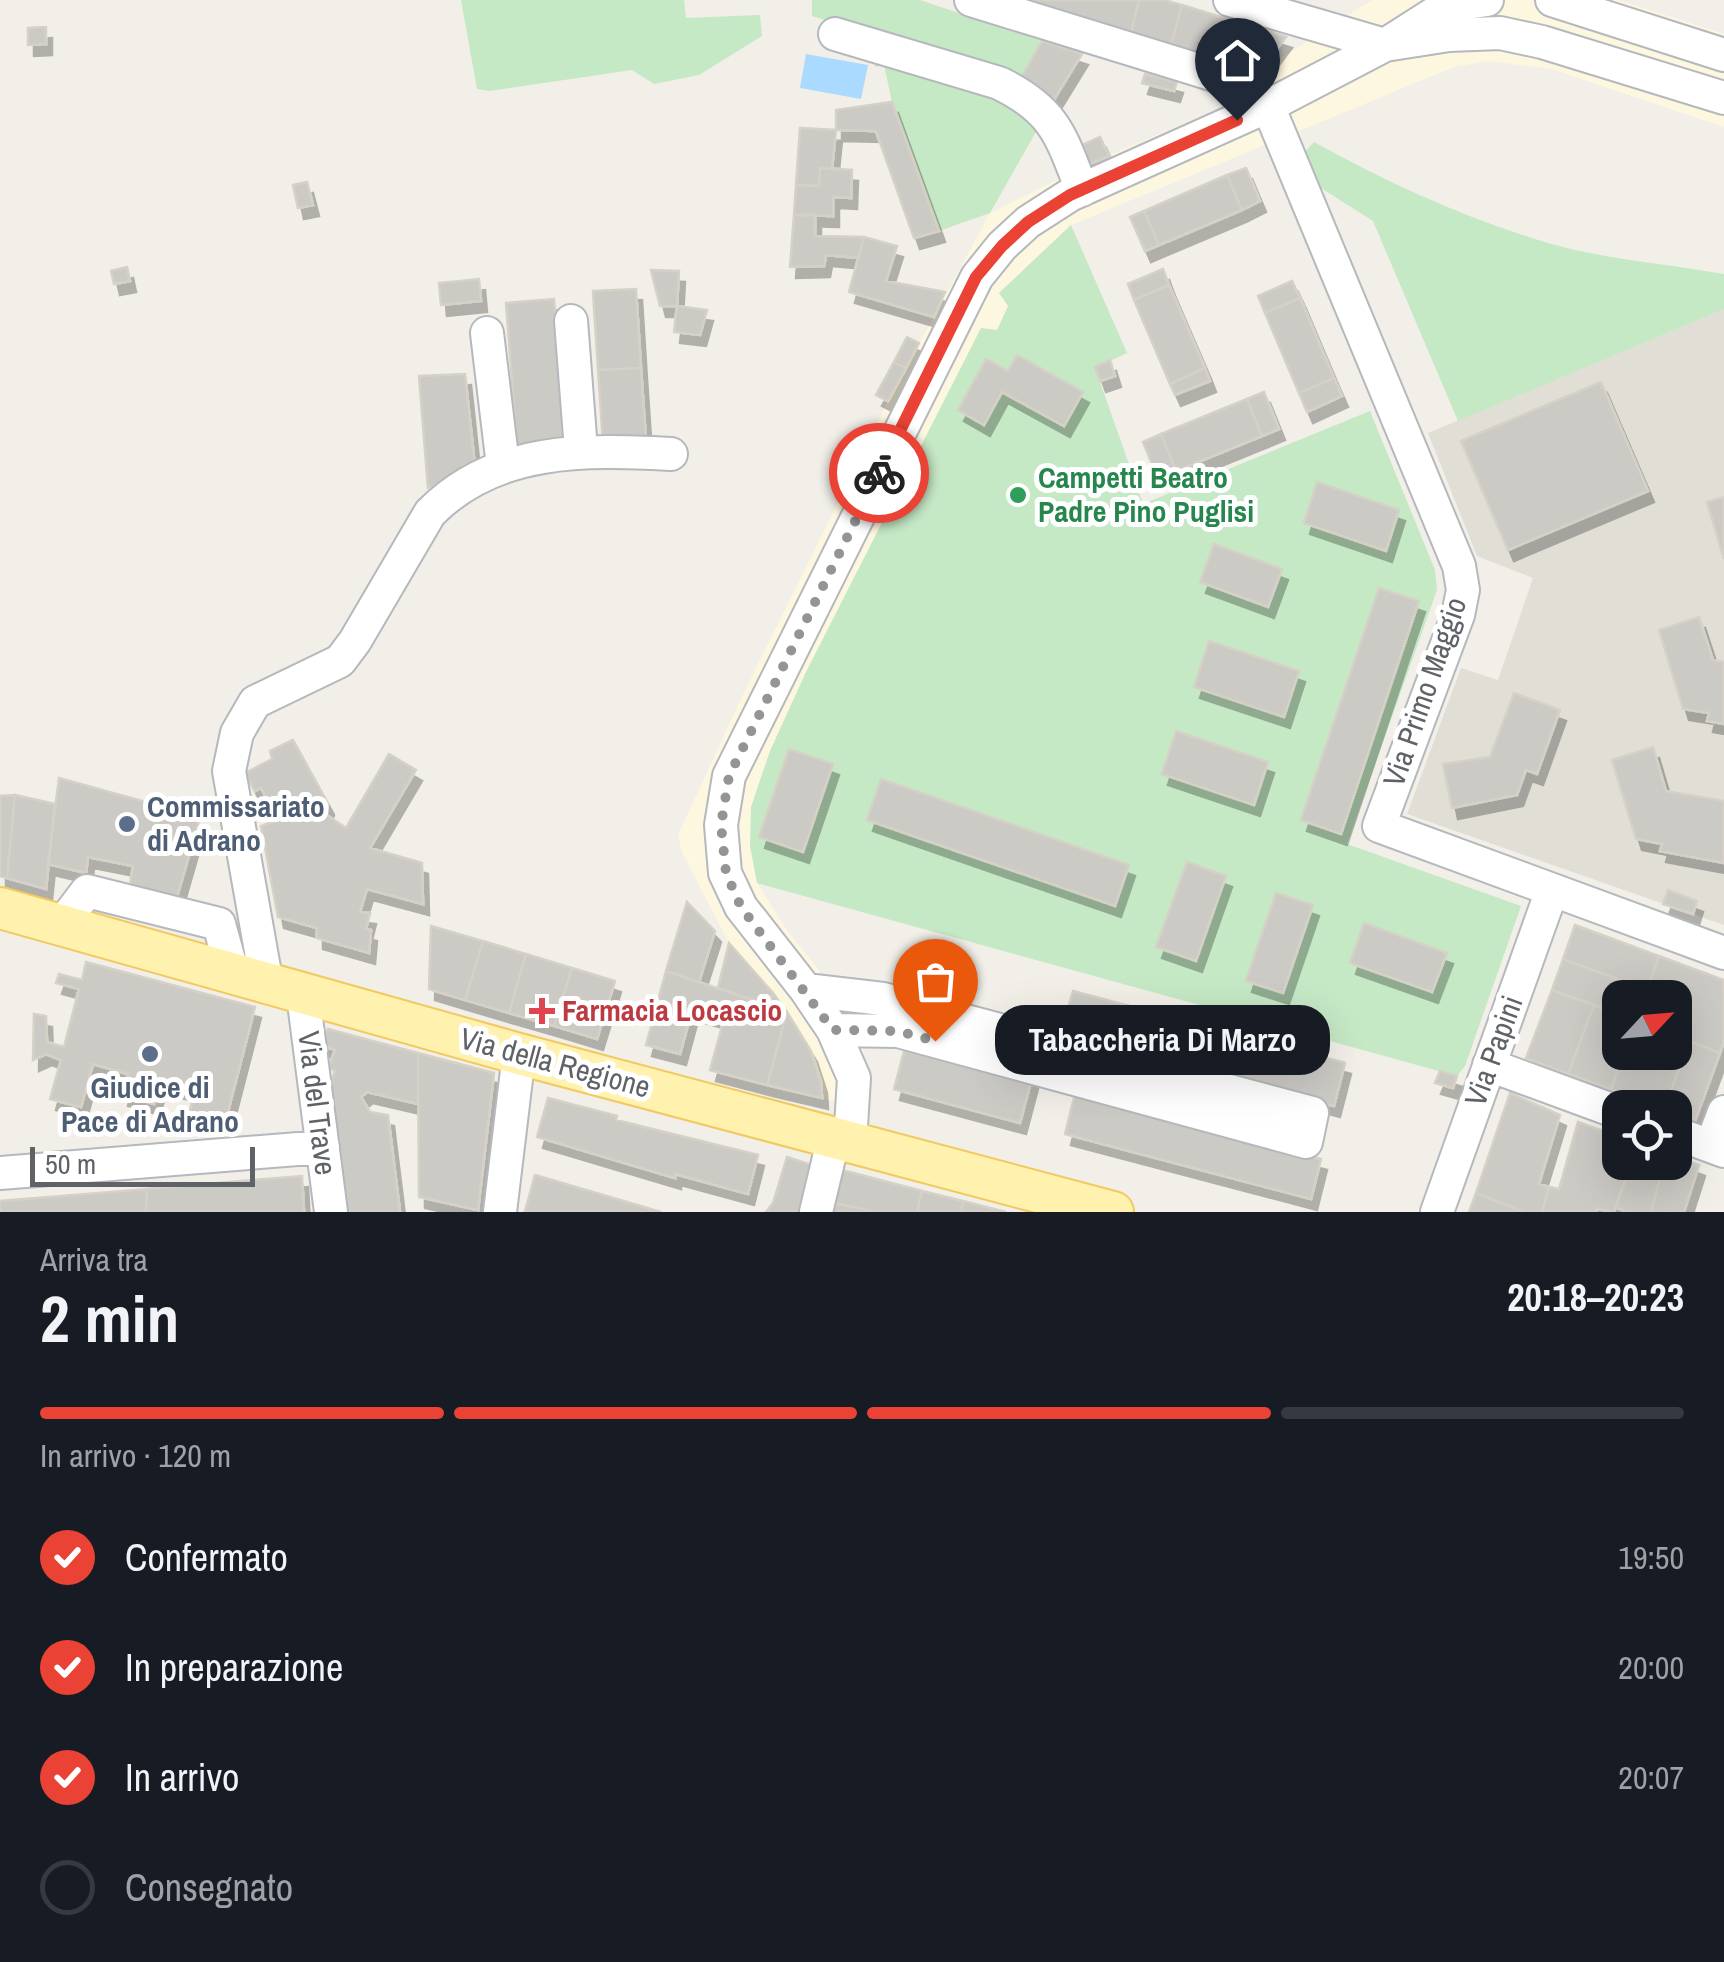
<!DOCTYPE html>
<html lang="it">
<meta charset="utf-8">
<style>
:root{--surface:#171b24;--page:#20242c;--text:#f1f3f6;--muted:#9ea1a6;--line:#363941;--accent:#ea4335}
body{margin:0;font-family:"Archivo Narrow",sans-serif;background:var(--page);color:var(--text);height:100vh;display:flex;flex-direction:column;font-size:38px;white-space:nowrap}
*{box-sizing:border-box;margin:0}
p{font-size:32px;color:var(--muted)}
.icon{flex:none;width:55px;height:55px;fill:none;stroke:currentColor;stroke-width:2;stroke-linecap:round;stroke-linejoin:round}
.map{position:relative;height:1212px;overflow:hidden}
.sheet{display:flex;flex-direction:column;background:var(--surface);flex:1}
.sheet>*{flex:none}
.needle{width:65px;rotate:64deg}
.buttons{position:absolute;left:1602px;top:980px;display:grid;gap:20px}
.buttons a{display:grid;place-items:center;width:90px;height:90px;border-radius:20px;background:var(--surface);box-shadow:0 10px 40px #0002;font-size:50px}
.scale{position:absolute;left:30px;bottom:25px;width:225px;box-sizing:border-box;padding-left:10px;border:5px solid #5f6368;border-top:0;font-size:28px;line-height:35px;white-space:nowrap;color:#5f6368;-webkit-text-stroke:8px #fff;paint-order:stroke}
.pin{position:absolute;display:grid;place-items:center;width:85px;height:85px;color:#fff;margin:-102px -42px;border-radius:50% 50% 50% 0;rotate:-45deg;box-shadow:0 0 10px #0007}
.pin .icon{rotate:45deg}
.courier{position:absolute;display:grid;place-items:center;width:100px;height:100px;margin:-50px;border:8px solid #ea4335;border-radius:50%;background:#fff;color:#222;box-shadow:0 2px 12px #0007}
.bubble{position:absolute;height:70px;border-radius:30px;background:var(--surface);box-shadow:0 10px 40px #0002;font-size:32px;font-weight:700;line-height:70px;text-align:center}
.head em{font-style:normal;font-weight:700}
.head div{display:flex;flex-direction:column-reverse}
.head{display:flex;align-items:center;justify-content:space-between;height:170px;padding:0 40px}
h1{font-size:65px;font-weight:700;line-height:75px}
.bar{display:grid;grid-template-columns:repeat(4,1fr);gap:15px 10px;align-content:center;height:120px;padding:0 40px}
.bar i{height:12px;border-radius:8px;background:var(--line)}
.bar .selected{background:var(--accent)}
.bar p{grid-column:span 4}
ol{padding:0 40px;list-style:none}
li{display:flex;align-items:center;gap:30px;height:110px}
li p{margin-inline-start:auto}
li .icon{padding:10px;border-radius:50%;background:var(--accent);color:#fff;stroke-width:4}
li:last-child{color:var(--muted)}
li i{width:55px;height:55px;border:5px solid var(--line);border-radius:50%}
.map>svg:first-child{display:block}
.commercial{fill:#fef7e0}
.education{fill:#e1ded6}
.green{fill:#c5e8c5}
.water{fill:#aadaff}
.building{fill:#cccac5;stroke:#d6d1c6;stroke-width:2.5;filter:url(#shadow)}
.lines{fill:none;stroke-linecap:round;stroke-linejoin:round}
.minor-casing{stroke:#b5b8bc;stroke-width:36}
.major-casing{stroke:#f2c960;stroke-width:44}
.minor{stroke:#fff;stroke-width:32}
.major{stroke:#fff2af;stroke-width:40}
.done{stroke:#929495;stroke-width:10;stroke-dasharray:0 18}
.route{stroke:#ea4335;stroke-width:12}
.leisure-dot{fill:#2e9e5b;stroke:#fff;stroke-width:4}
.service-dot{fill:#5c6f8a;stroke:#fff;stroke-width:4}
.health-dot{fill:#e0444e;stroke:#fff;stroke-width:4}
.labels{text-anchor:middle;stroke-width:10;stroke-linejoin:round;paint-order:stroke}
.leisure-label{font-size:30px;font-weight:bold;fill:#27864d;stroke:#fff;text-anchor:start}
.street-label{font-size:30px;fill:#5f6368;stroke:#fff}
.service-label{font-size:30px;font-weight:bold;fill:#4e5e75;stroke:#fff;text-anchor:start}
.health-label{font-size:30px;font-weight:bold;fill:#be3a42;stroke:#fff;text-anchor:start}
</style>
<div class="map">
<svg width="1724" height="1212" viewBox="0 0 1724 1212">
<defs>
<filter id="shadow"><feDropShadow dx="6" dy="11" stdDeviation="0" flood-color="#0004"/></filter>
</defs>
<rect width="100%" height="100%" fill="#f1efe8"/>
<!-- commercial -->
<path class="commercial" d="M1372,0H1618L1724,34V127L1552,69L1488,61L1454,67L1071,225L999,293L1009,306L997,330L981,329L806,672L770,751L751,807L757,883L788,932L816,966L863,1049L869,1110L822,1098L821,1082L811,1051L773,993L729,943L682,852L678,835L741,699L888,401L990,213L1089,164L1232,103L1260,71Z"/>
<!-- education -->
<path class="education" d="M1724,309V925L1407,814L1461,668L1498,680L1533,578L1477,556L1428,433Z"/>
<!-- green -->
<path class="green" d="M461,0H684L686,18L760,15L762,36L699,75L654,84L632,70L490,91L477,89Z
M812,0H920L1042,41L1019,82L812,16Z
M877,57L1002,97L1041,123L990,213L939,231L892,102L884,65L875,67Z
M1314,142C1388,183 1467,219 1548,243C1603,259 1667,264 1724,274V309L1458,421L1373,221L1321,188L1303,154Z
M1071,225L1127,353L1095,368L1143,504L1370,411L1435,570L1437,590L1347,844L1521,906L1465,1066L1457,1076L757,883L750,846L751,807L770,751L806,672L981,328L997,330L1008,306L999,293Z"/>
<!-- water -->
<path class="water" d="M806,54L868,65L861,99L800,88Z"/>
<!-- building -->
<path class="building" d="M1035,0H1139L1131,33L1034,5Z
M1139,0H1164L1182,5L1171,45L1131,33Z
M1182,5L1286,37L1260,71L1171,45Z
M46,27V44L28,45V28Z
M1042,41L1082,54L1053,101L1019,82Z
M1145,74L1177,82L1174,91L1142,83Z
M892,102L939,231L914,238L876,131L836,130V110Z
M800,128L836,130L832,169L820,168L819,186L796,185Z
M1100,137L1109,156L1089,164L1080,146Z
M820,168L852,170L851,198L833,197V216L794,215L796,185L819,186Z
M1246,168L1260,201L1242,210L1227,175Z
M1227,175L1242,210L1159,245L1144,211Z
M307,182L313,205L298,208L293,185Z
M1144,211L1159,245L1145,251L1130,217Z
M794,215H815V236L864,237L858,258L826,255L824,266L790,267Z
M864,237L897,246L886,281L945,292L934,317L849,292Z
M127,267L130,281L114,284L111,271Z
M1163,269L1169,285L1134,300L1128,284Z
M651,270L679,271L677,306H660Z
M479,279L481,301L441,305L439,283Z
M1292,281L1300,298L1265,313L1258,296Z
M1169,285L1205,368L1170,384L1134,300Z
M636,289L641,368L598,370L593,291Z
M1300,298L1334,378L1299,393L1265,313Z
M554,299L565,441L517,445L506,303Z
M677,306L707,310L700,335L674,332Z
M907,337L919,343L906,368L894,362Z
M1017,355L1083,392L1064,426L1002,392L984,425L958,410L986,359L1008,371Z
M1110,360L1115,376L1100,381L1095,367Z
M894,362L906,368L888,401L876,395Z
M641,368L646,441L603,444L598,370Z
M1205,368L1210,381L1175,395L1170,384Z
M465,374L475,467L428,488L419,376Z
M1334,378L1342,396L1307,412L1299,393Z
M1601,382L1648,491L1508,550L1461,441Z
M1264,392L1279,429L1262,436L1247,399Z
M1247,399L1262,436L1176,471L1161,434Z
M1161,434L1176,471L1158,479L1143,442Z
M1317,482L1399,510L1386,551L1304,523Z
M1724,497V559L1707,502Z
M1214,544L1282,569L1268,607L1200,582Z
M1379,588L1419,601L1341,834L1301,820Z
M1699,617L1713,660L1724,662V724L1707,721L1709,713L1683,709L1659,630Z
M1209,641L1299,671L1284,717L1194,687Z
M1514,693L1560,710L1537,774L1526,770L1517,795L1452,808L1443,764L1490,757Z
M1176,731L1268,762L1254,805L1162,774Z
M293,740L328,804L325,814L346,828L389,754L416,770L370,848L422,863L423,904L367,889L360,912L370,913L366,929L371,930L369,953L317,938V928L278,917L261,826L278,820L261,788L255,791L245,773L272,759L270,751Z
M1653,747L1666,791L1724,801V863L1660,851L1662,844L1636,839L1612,760Z
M789,749L833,764L803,852L759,837Z
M59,778L200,817L177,897L130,885L133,866L88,857L86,873L48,864Z
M881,779L1129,865L1115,906L867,820Z
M15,795L7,878L0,876V796Z
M15,795L55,804L46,889L7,878Z
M1187,862L1226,876L1196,961L1156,947Z
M1668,890L1697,901L1693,914L1663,904Z
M1276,893L1313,905L1283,993L1246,981Z
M687,902L715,931L699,982L666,971Z
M1364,923L1447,953L1432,992L1350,963Z
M1575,925L1659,956L1647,990L1563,959Z
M431,926L483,941L465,1000L429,989Z
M483,941L526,954L509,1013L465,1000Z
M729,943L773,993L770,1006L718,988Z
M526,954L572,968L554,1026L509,1013Z
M1659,956L1724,980V1041L1720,1053L1675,1036V998H1644Z
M1563,959L1647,990L1644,998H1620V1015L1552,990Z
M86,962L255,1007L225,1123L189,1113L195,1092L160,1083L154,1104L122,1095L128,1074L93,1064L81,1107L50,1099L61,1060L46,1054L33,1060L34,1014L46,1016L47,1042L64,1047L79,989L56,983L59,974L82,980Z
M572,968L615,981L597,1039L554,1026Z
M666,971L770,1006L773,993L787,1012L767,1085L710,1070L724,1019L692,1010L680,1054L646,1045Z
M1552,990L1594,1005L1568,1074L1526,1058Z
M1073,991L1345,1063L1334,1106L1061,1033Z
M1594,1005L1620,1015V1052H1624L1611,1089L1568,1074Z
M787,1012L811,1051L821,1082L822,1098L767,1085Z
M328,1029L418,1053V1104L367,1092L361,1097L370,1112L388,1115L400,1212H344L329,1089L335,1070L328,1069L335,1050L320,1045Z
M1675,1036L1689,1041L1665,1108L1611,1089L1624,1052H1675Z
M1689,1041L1720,1053L1695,1121L1675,1113V1108H1665Z
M906,1044L1032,1078L1020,1123L894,1089Z
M418,1053L494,1073L478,1210L419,1197Z
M1440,1071L1457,1076L1453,1088L1435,1083Z
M1510,1093L1560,1115L1539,1184L1549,1187L1542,1212H1524L1476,1193Z
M1075,1094L1321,1159L1311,1199L1065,1134Z
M548,1098L617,1116L616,1120L758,1155L748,1194L675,1174V1178L537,1137Z
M1578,1122L1620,1137V1162H1632L1614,1212L1597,1209L1596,1212H1542L1549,1187L1559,1189Z
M1675,1156L1699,1165L1684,1212H1651L1664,1162H1675Z
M787,1157L812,1165L800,1212H766L773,1203Z
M1632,1162H1664L1651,1212H1627L1615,1207Z
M842,1170L922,1191L917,1212H877L834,1203Z
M535,1175L661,1212H528L525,1211Z
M302,1176L304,1212H146L147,1189Z
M147,1189L146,1212H0V1201Z
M922,1191L963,1201L961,1212H917Z
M1476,1193L1524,1212H1469Z
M963,1201L1006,1212H961Z
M834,1203L877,1212H832Z"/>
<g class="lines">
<!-- minor casing -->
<g class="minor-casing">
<path id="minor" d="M971,0L1247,85L1268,106L1459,566L1463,590L1458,615L1379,826L1724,953
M1230,0L1385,45L1449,35L1500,33L1542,42L1724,98
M1552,0L1724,55
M835,34L999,83C1055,110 1061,136 1082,190
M571,321L581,450
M487,333L503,466
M62,924L87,891L219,924L233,975
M267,985L229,771L237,733L255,702L340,661L355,641L430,513C496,446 586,450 671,454
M806,990L883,999L1312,1113L1306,1142L898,1031L833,1030
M303,995L331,1212
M1489,1065L1620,1113
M1675,1133L1724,1151
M850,1142L854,1078L833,1030L806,990L741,907L725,873L721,825L729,776L977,277L1002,246L1028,222L1070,195L1268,106L1385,45L1446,6L1487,0
M1711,1146L1724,1112
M0,1173L323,1147
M500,1212L519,1054
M816,1212L834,1137
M1437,1212L1552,890"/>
</g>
<!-- major casing -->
<g class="major-casing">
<path id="major" d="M0,908L519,1054L1113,1212"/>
</g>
<!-- minor -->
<use href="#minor" class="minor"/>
<!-- major -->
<use href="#major" class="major"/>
</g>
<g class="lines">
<!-- done -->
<path class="done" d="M879,473L729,776L721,825L726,873L741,907L833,1030L898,1031L935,1041"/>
<!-- route -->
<path class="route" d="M879,473L976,277L1002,246L1028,222L1070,195L1237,120"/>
</g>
<!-- markers -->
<circle class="leisure-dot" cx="1018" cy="495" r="10"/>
<g class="service-dot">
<circle cx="127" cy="824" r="10"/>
<circle cx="150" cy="1054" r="10"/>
</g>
<path class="health-dot" d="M537 996h10v10h10v10h-10v10h-10v-10h-10v-10h10z"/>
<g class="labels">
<!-- leisure labels -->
<g class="leisure-label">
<text x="1038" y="488">Campetti Beatro<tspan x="1038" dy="34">Padre Pino Puglisi</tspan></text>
</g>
<!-- street labels -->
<g class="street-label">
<text transform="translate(1425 692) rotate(-71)" y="10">Via Primo Maggio</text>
<text transform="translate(1494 1051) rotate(-70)" y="10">Via Papini</text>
<text transform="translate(555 1063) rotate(15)" y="10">Via della Regione</text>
<text transform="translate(317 1103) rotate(83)" y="10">Via del Trave</text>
</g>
<!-- service labels -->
<g class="service-label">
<text x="147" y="817">Commissariato<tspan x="147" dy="34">di Adrano</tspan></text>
<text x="150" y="1098" text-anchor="middle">Giudice di<tspan x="150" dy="34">Pace di Adrano</tspan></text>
</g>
<!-- health labels -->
<g class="health-label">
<text x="562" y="1021">Farmacia Locascio</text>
</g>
</g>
</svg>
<div class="buttons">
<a><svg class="needle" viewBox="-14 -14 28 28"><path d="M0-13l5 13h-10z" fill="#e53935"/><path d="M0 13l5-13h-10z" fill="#9ea1a6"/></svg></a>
<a><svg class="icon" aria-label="locate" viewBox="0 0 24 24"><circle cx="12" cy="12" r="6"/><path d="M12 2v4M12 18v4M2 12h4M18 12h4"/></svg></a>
</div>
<div class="scale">50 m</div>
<div class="pin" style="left:935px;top:1041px;background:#ea580c"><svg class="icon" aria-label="bag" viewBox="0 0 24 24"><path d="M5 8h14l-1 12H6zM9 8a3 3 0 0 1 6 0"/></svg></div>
<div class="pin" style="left:1237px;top:120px;background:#1f2937"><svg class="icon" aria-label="home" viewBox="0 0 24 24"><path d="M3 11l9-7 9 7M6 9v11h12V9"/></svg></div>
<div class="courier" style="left:879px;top:473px"><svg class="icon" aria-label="bike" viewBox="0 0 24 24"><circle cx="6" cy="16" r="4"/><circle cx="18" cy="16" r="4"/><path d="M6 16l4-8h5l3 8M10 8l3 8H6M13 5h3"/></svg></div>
<div class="bubble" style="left:995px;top:1005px;width:335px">Tabaccheria Di Marzo</div>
</div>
<section class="sheet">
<div class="head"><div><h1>2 min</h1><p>Arriva tra</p></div><em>20:18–20:23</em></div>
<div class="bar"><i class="selected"></i><i class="selected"></i><i class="selected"></i><i></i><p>In arrivo · 120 m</p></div>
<ol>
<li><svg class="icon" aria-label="check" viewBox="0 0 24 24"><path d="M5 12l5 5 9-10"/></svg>Confermato<p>19:50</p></li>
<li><svg class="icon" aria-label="check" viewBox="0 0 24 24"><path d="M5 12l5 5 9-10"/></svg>In preparazione<p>20:00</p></li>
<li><svg class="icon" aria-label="check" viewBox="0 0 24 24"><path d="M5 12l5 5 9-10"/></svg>In arrivo<p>20:07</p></li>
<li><i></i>Consegnato</li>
</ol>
</section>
